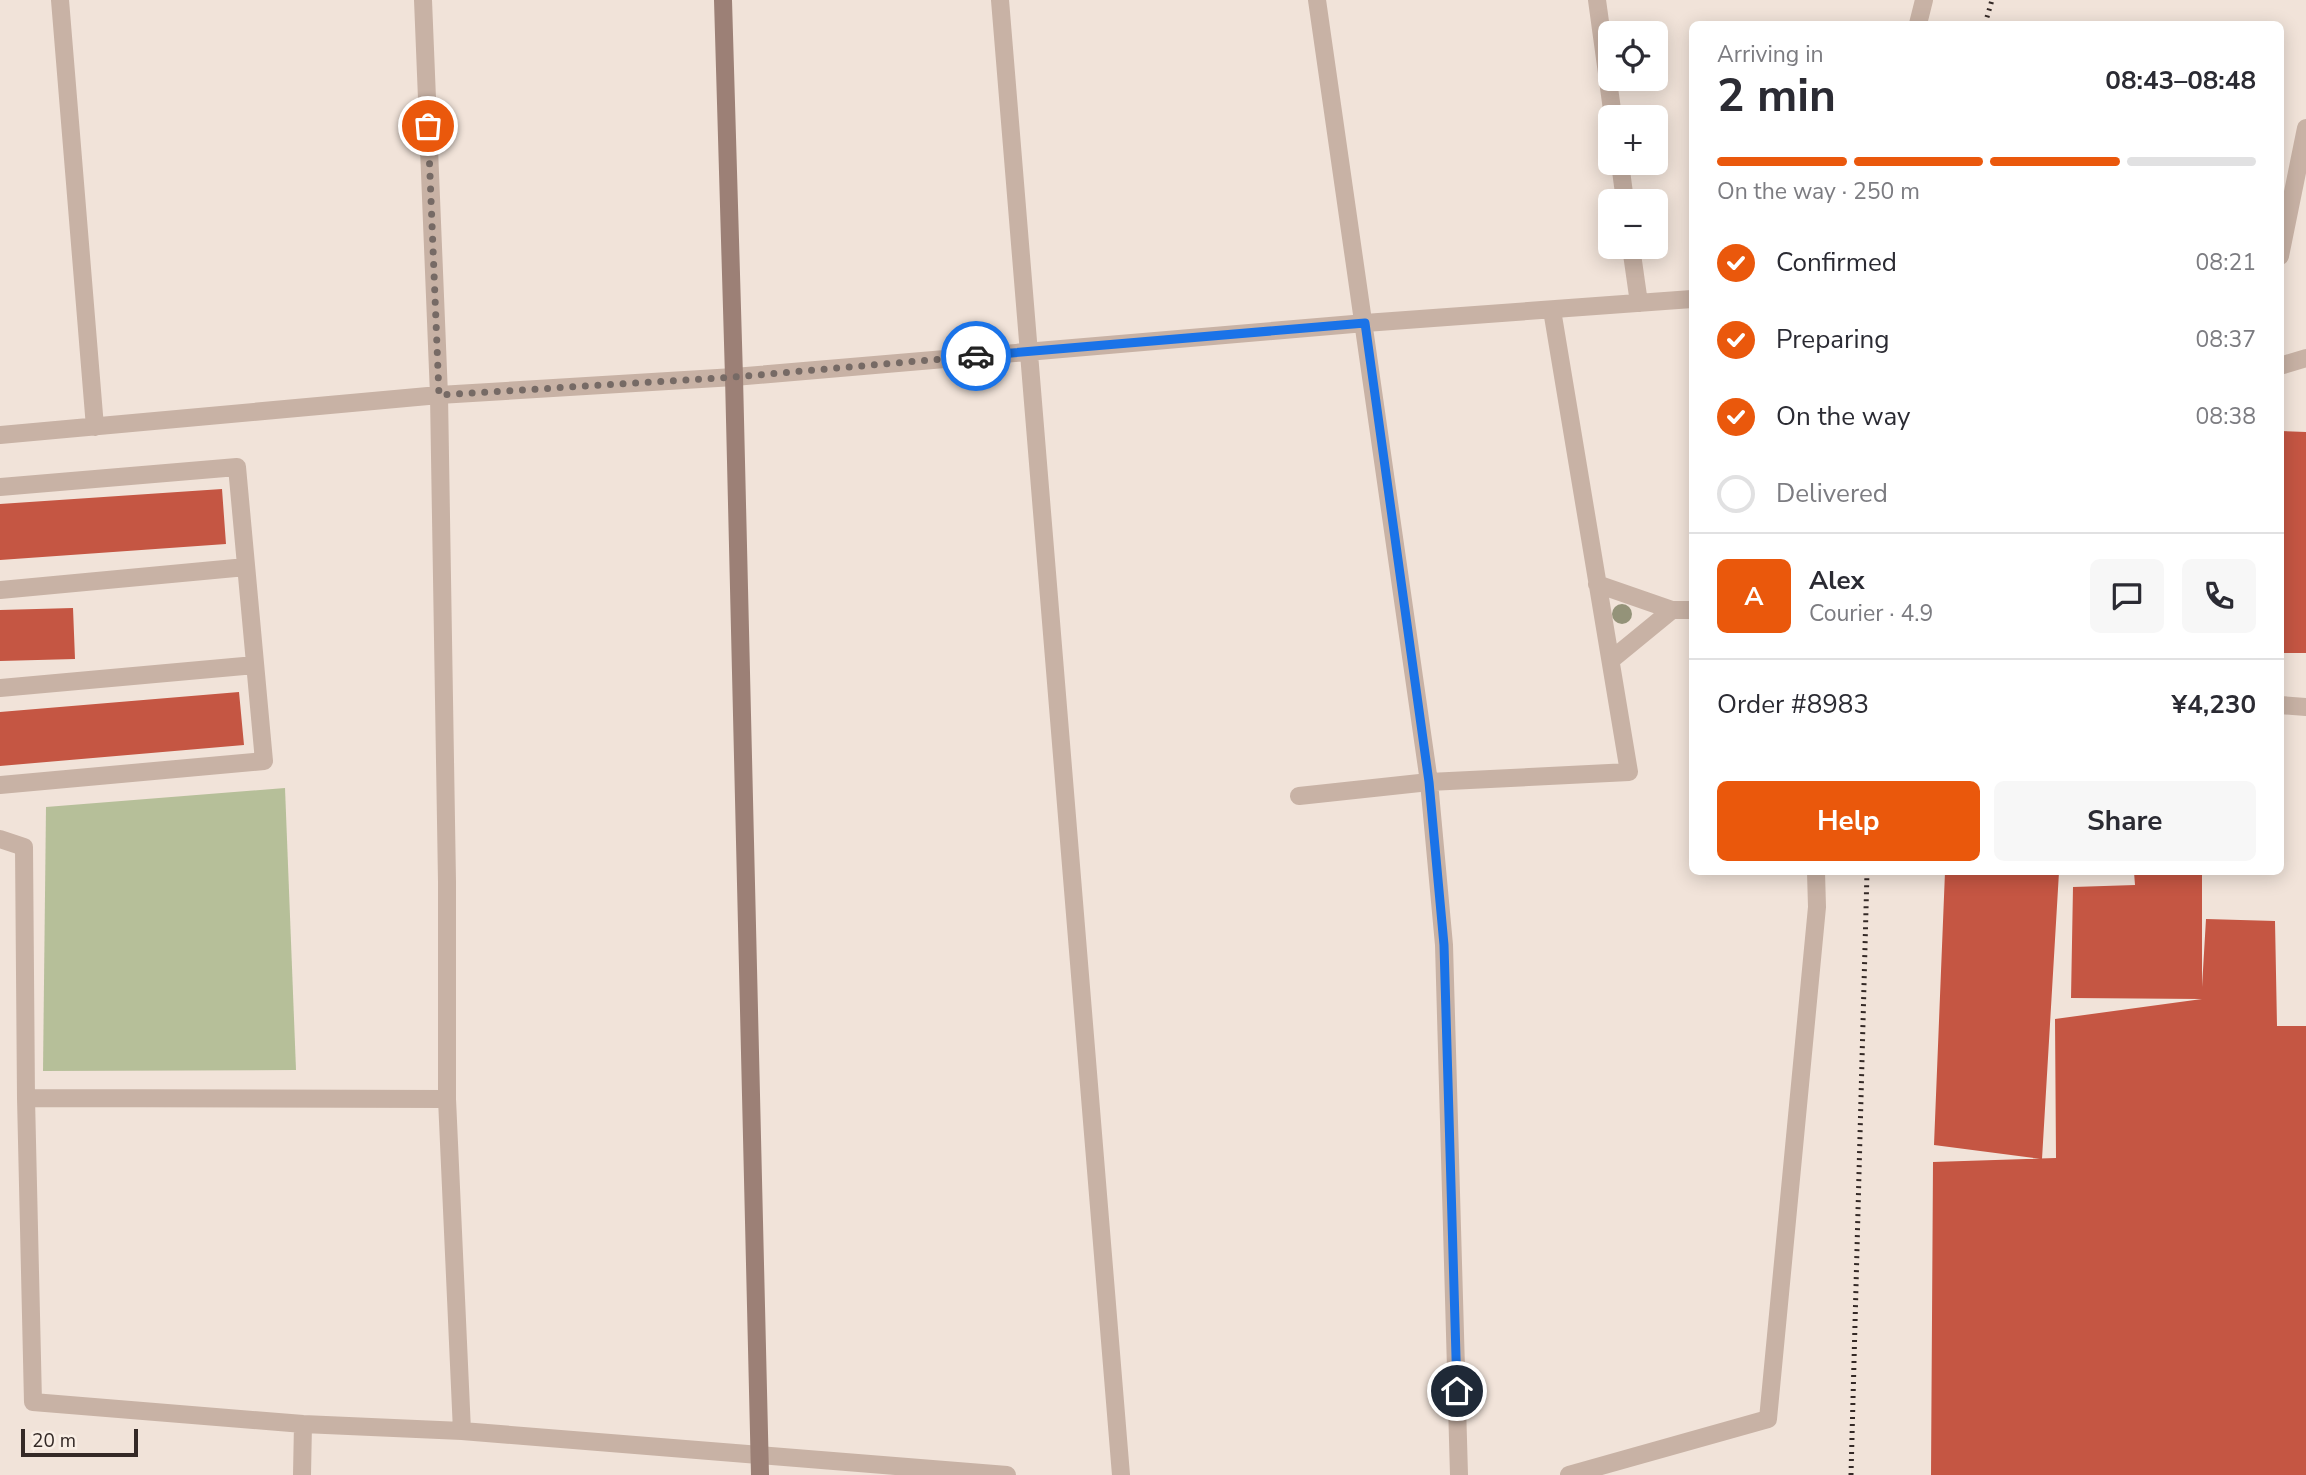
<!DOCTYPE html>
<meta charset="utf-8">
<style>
:root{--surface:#fff;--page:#f7f7f7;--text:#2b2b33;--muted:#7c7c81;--line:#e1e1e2;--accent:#ea580c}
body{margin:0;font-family:"Nunito Sans",sans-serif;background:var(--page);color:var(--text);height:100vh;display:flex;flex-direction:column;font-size:26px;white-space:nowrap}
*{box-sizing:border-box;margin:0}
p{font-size:23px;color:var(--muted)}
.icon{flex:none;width:38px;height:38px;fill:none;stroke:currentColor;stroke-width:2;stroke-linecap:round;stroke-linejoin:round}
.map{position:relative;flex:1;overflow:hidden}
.drawer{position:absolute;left:1689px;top:21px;width:595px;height:854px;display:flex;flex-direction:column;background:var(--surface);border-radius:10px;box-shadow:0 4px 18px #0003}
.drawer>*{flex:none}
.buttons{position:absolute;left:1598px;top:21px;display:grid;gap:14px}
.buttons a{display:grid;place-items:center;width:70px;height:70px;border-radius:10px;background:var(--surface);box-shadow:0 4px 18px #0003;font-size:35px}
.scale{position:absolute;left:21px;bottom:18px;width:117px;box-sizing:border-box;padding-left:7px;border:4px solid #342926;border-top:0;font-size:19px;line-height:24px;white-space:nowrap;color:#342926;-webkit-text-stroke:5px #f9eee5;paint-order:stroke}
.pin{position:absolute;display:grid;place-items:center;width:60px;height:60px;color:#fff;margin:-30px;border:4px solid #fff;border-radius:50%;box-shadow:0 2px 7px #0007}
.courier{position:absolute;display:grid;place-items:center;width:70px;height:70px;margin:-35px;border:5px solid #1a73e8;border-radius:50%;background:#fff;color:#222;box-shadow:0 2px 9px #0007}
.head em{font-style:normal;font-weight:700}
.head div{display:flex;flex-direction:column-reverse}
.head{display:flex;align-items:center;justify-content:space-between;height:119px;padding:0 28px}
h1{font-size:46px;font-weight:700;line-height:52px}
.bar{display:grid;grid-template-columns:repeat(4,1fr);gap:10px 7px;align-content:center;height:84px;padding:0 28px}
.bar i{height:9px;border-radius:5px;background:var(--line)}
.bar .on{background:var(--accent)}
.bar p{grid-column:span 4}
.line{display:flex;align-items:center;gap:18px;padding:0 28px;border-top:2px solid var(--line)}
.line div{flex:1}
.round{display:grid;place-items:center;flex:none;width:74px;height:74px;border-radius:10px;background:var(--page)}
ol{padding:0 28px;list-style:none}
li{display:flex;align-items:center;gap:21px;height:77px}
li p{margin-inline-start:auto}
li .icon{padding:7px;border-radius:50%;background:var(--accent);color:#fff;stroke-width:4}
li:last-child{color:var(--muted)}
li i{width:38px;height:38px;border:4px solid var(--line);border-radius:50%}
.primary-button{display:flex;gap:14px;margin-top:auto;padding:14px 28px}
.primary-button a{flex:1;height:80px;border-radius:10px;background:var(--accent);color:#fff;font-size:28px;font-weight:700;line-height:80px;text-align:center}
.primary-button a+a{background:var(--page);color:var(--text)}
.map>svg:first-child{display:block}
.green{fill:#b6bf99}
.building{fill:#c55643}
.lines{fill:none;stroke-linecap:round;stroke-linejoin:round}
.street{stroke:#c8b2a5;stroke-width:18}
.secondary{stroke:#9c8076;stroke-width:18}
.rail{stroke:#342926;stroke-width:5;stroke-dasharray:2 5;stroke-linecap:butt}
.tree{fill:#949379}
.done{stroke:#766a65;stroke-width:7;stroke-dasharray:0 12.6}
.route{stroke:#1a73e8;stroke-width:9}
</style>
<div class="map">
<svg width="2306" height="1475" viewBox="0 0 2306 1475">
<rect width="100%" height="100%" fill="#f1e3d9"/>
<!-- green -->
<path class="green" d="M285,788L296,1070L43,1071L46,807Z"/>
<!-- building -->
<path class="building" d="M2280,431L2306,432V653H2280Z
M222,489L226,544L0,560V504Z
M73,608L75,659L0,661V610Z
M239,692L244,745L0,766V712Z
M1945,872H2059L2042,1159L1934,1145Z
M2134,872H2202V987L2206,919L2275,921L2277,1026H2306V1475H1931L1933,1162L2056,1158L2055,1019L2202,999L2071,998L2073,887L2135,885Z"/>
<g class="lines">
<!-- street -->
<path class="street" d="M60,0L95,427
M423,0L439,395L447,882V1099L462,1431
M1000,0L1121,1475
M1317,0L1429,782L1444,945L1459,1475
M1597,0L1613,117
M1918,24L1924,0
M1620,163L1625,201
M1631,247L1639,303
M2280,256L2306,128
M2280,366L2306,358
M0,435L439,395L734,377L1365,323L1692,299
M0,487L237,467L264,761L0,785
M1597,584L1672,610L1611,660
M0,590L246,567
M1672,610H1692
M0,688L255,665
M2280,705L2306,707
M1299,796L1429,782L1629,772L1552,310
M0,839L24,847L26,1098L33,1402L303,1424L462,1431L1007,1475
M26,1098L447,1099
M302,1475L303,1424
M1569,1475L1768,1419L1817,907L1816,872"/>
<!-- secondary -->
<path class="secondary" d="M723,0L734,377L760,1475"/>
<!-- rail -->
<path class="rail" d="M1985,24L1992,0
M1851,1475L1867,872"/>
</g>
<!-- trees -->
<circle class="tree" cx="1622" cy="614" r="10"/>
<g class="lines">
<!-- done -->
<path class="done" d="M428,126L439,395L734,377L976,356"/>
<!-- route -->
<path class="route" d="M976,356L1365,323L1429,782L1444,945L1457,1391"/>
</g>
</svg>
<div class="buttons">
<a><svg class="icon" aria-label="locate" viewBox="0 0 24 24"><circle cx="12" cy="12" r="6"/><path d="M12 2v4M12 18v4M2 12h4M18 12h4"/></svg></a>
<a>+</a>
<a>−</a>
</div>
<div class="scale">20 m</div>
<div class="pin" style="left:428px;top:126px;background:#ea580c"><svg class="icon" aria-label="bag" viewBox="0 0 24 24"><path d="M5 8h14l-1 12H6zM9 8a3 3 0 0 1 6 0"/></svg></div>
<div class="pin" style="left:1457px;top:1391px;background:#1f2937"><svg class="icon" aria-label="home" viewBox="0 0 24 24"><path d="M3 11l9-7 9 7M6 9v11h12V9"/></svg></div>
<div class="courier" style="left:976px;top:356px"><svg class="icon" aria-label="car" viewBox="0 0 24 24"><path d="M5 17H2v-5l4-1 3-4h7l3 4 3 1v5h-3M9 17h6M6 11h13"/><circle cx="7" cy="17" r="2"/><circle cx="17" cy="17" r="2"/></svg></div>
<section class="drawer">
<div class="head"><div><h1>2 min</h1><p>Arriving in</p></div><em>08:43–08:48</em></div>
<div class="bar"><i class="on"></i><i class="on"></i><i class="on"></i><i></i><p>On the way · 250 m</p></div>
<ol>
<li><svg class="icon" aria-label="check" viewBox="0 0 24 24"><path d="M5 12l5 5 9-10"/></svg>Confirmed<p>08:21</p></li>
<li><svg class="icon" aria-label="check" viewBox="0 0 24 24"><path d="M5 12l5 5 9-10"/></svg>Preparing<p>08:37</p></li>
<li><svg class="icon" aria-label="check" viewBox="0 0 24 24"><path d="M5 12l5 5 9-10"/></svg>On the way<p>08:38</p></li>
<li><i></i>Delivered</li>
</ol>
<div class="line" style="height:126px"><b class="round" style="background:var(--accent);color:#fff">A</b><div><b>Alex</b><p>Courier · 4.9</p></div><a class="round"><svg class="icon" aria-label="chat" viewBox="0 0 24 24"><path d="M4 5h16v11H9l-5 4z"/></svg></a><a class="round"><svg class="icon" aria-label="phone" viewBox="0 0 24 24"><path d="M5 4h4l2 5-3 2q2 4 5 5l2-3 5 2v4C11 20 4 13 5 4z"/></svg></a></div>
<div class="line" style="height:91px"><div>Order #8983</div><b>¥4,230</b></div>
<div class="primary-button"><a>Help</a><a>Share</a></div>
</section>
</div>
